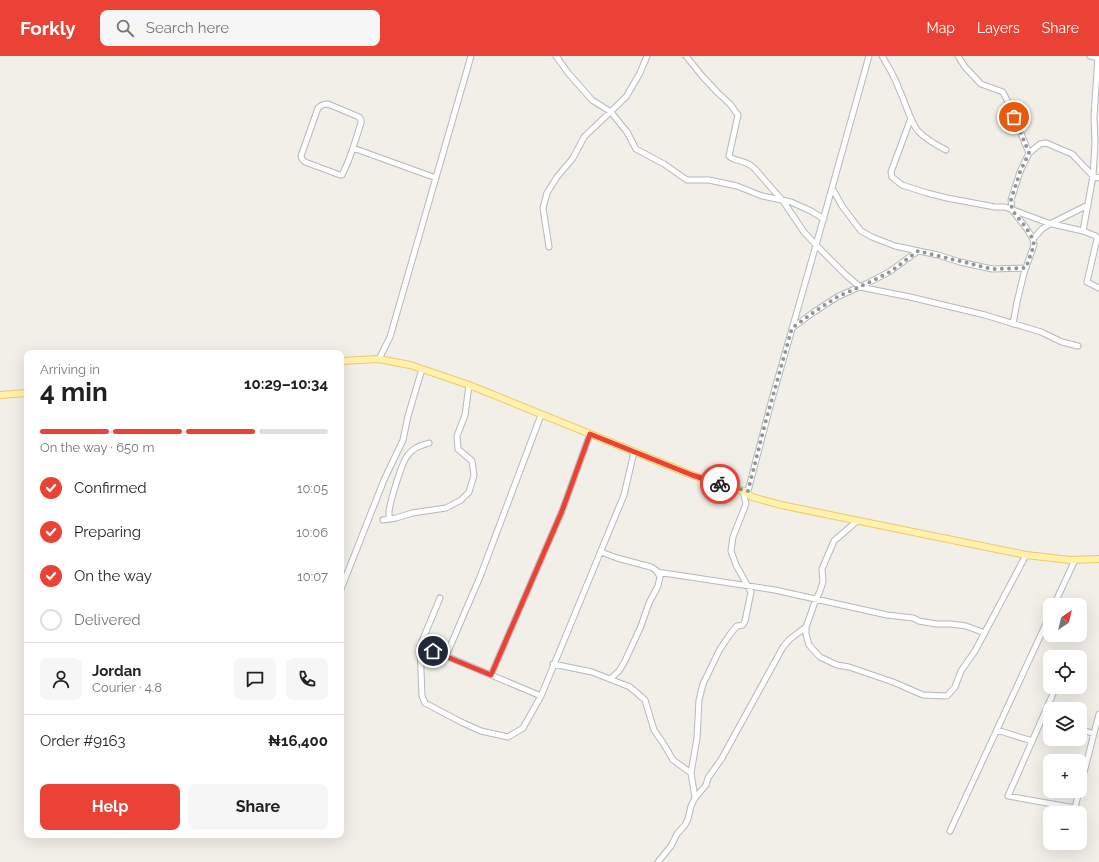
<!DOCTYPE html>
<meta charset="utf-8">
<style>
:root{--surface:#fff;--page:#f6f6f6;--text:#202124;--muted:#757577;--line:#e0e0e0;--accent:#ea4335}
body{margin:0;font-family:Raleway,sans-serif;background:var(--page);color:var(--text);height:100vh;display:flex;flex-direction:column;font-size:15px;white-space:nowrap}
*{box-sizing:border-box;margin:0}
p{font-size:13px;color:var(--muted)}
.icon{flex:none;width:22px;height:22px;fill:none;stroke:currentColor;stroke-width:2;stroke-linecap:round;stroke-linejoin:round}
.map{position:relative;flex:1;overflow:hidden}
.details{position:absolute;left:24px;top:294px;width:320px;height:488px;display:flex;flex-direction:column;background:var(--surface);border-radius:8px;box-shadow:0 4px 16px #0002}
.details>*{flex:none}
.needle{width:26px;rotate:35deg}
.buttons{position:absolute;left:1043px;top:542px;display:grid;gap:8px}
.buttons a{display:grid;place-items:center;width:44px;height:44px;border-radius:8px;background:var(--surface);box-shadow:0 4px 16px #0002;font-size:20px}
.pin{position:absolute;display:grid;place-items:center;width:34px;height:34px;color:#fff;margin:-17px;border:2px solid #fff;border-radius:50%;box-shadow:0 1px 4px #0007}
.courier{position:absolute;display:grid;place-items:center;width:40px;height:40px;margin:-20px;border:3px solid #ea4335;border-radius:50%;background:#fff;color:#222;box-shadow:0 1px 5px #0007}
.head em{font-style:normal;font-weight:700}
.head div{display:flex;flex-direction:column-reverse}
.head{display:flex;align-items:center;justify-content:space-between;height:68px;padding:0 16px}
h1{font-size:26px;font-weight:700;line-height:30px}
.bar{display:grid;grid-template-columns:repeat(4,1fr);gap:6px 4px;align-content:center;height:48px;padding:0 16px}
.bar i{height:5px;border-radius:3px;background:var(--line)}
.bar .on{background:var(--accent)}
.bar p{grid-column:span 4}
.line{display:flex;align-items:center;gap:10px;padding:0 16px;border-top:1px solid var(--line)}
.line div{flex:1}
.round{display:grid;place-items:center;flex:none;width:42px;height:42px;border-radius:8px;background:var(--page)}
ol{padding:0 16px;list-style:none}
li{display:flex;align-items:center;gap:12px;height:44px}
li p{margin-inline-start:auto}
li .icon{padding:4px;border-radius:50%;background:var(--accent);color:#fff;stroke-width:4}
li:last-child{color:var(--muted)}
li i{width:22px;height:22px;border:2px solid var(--line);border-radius:50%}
.cta{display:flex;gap:8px;margin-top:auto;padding:8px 16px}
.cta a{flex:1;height:46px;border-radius:8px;background:var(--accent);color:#fff;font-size:16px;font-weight:700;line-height:46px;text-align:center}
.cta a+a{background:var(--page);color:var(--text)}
header{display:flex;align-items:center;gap:24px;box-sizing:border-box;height:56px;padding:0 20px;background:var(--accent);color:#fff}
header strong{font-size:19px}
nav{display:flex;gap:22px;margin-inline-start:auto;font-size:14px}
.search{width:280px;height:36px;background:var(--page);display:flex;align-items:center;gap:10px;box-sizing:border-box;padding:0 14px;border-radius:8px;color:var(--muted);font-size:15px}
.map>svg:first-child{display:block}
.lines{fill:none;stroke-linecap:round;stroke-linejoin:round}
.minor-casing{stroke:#b5b8bc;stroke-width:7}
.major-casing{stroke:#f2c960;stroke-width:8}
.minor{stroke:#fff;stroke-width:5}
.major{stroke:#fff2af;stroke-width:6}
.done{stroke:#929495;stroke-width:4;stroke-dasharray:0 7.2}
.route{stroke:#ea4335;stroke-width:5}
</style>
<header>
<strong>Forkly</strong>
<div class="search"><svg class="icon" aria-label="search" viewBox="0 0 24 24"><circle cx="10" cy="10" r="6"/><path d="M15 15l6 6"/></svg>Search here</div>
<nav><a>Map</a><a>Layers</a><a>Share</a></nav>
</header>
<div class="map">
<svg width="1099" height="806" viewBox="0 0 1099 806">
<rect width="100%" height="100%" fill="#f1efe8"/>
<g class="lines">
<!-- minor casing -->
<g class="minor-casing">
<path id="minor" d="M556,0L569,18L592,44L611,56L627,76L636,93L664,108L687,124H709L737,130L762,140L791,146L811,155L824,163
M686,0L703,21L718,37L730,48L738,59L729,100C735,106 746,104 754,112L783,145L804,176L816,189L847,220L860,231L910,241L985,259L1041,276L1062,286L1078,290
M882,0C888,10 895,21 899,33C904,43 911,67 918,75C926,83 936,89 946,94
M958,0L965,11L981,28L1003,36L1008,46L1029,97
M1090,0L1099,2
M1098,0L1094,61L1095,87L1093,120L1083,175L1096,180L1097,183L1087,226L1099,232
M911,62L891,116L892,121L902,129L927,137L947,142L995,151H1005L1048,167L1083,175
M353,92L361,67V64L359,61L328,48C323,48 321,49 318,52L301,100L302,103L305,106L340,119H342L348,106L353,92L436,122
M832,132L842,150L861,175L872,181L895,190L938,199L960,206L992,213L1026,212
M1033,183L1042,173L1050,168L1088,149
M549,191L543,152L547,137L557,121L573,102L584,81L626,41L640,17L647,0
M1013,268L1017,246L1024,217L1034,189L1033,183L1027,173L1012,154L1011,144L1020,116L1029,97L1040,88L1046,87L1072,98L1093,120L1099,122
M792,272L814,256L837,241L868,227L889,216L918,195
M379,303L390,281L471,0
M390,463C389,461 389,459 389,457C389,449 402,405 408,399C414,391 420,390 429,387
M383,464L396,462L412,457L446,452L461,444L469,436L474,419L472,405L458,393L457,380L465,359L469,329
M857,465L834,485L822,513L823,526L820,535L816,543L806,571V578L809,589L820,601L837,609L849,611L893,626L923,639L947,640L955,631L961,615L975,595L1026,499
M601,496L617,502L651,511L657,515L660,521L658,530L649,547L641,570L625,605L619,615L610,623
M657,516L775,534L887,559L913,562L919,565L936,568H951L966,570L985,577
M341,533L384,424L403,384L408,360L422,313
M440,542L420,590L422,640L425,647L461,666L481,675L508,681L523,672L541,640L624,439L634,396
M1054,549L1075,504
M420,590L446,600L480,521L541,359
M446,600L541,640
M553,608L592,616L630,631L645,644L654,674L663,687L673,704L691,717
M491,619L562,455L590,378
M1056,631L1008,740L1075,752L1079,735
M1044,658L1050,661
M1080,673L1094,678
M997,674L1032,685
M1080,732L1099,658
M695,742L691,717L697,682L699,644L703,628L720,593L731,577L737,570L743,569L745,565L751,536L736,509L731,495L733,481L746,448L743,435H748L772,343L816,189L869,0
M950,775L1050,559
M658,806L671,790L677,778L685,769L688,763L691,750L695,742L706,729L708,722L722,702L783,591L790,583L806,571"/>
</g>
<!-- major casing -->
<g class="major-casing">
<path id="major" d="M341,305L379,303L410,309L422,313L469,329L692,419L722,429L743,435L752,441L781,449L1026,499L1070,504L1099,503
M0,339L27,337"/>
</g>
<!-- minor -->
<use href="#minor" class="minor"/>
<!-- major -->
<use href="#major" class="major"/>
</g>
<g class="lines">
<!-- done -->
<path class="done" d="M720,428L748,435L765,368L792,272L814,256L837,241L868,227L890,216L918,195L992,213L1026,212L1034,189L1033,183L1027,173L1012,154L1011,144L1020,116L1029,97L1014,61"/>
<!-- route -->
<path class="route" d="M433,595L491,619L562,455L590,378L692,419L720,428"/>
</g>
</svg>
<div class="buttons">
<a><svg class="needle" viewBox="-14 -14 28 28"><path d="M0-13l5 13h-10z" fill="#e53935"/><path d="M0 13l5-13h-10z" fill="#757577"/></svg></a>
<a><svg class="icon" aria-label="locate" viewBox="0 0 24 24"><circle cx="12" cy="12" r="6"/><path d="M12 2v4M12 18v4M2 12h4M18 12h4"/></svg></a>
<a><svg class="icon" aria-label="layers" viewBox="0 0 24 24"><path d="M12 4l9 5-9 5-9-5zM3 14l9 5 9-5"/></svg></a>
<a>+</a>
<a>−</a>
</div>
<div class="pin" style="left:1014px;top:61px;background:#ea580c"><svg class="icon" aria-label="bag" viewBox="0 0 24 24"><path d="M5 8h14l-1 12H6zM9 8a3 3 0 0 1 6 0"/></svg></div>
<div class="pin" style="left:433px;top:595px;background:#1f2937"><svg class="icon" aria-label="home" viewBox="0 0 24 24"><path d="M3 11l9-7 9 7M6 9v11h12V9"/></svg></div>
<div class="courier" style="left:720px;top:428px"><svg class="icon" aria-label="bike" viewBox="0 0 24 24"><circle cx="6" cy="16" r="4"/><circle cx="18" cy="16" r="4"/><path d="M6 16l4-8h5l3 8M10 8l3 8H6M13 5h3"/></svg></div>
<section class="details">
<div class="head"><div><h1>4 min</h1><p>Arriving in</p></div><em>10:29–10:34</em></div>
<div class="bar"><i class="on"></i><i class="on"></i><i class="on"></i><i></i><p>On the way · 650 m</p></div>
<ol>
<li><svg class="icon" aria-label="check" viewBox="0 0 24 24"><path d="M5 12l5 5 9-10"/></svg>Confirmed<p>10:05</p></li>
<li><svg class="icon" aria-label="check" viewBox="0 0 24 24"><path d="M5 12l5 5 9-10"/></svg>Preparing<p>10:06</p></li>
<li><svg class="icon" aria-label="check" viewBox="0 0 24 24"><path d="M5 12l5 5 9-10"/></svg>On the way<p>10:07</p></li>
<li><i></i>Delivered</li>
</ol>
<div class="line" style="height:72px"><a class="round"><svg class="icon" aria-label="person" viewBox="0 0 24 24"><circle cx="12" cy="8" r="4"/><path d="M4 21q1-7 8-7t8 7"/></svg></a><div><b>Jordan</b><p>Courier · 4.8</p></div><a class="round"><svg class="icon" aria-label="chat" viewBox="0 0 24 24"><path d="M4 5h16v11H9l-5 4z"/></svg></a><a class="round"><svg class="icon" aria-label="phone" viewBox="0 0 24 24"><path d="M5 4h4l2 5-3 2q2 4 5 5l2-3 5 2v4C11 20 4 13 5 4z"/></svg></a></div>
<div class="line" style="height:52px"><div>Order #9163</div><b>₦16,400</b></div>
<div class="cta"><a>Help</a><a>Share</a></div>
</section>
</div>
